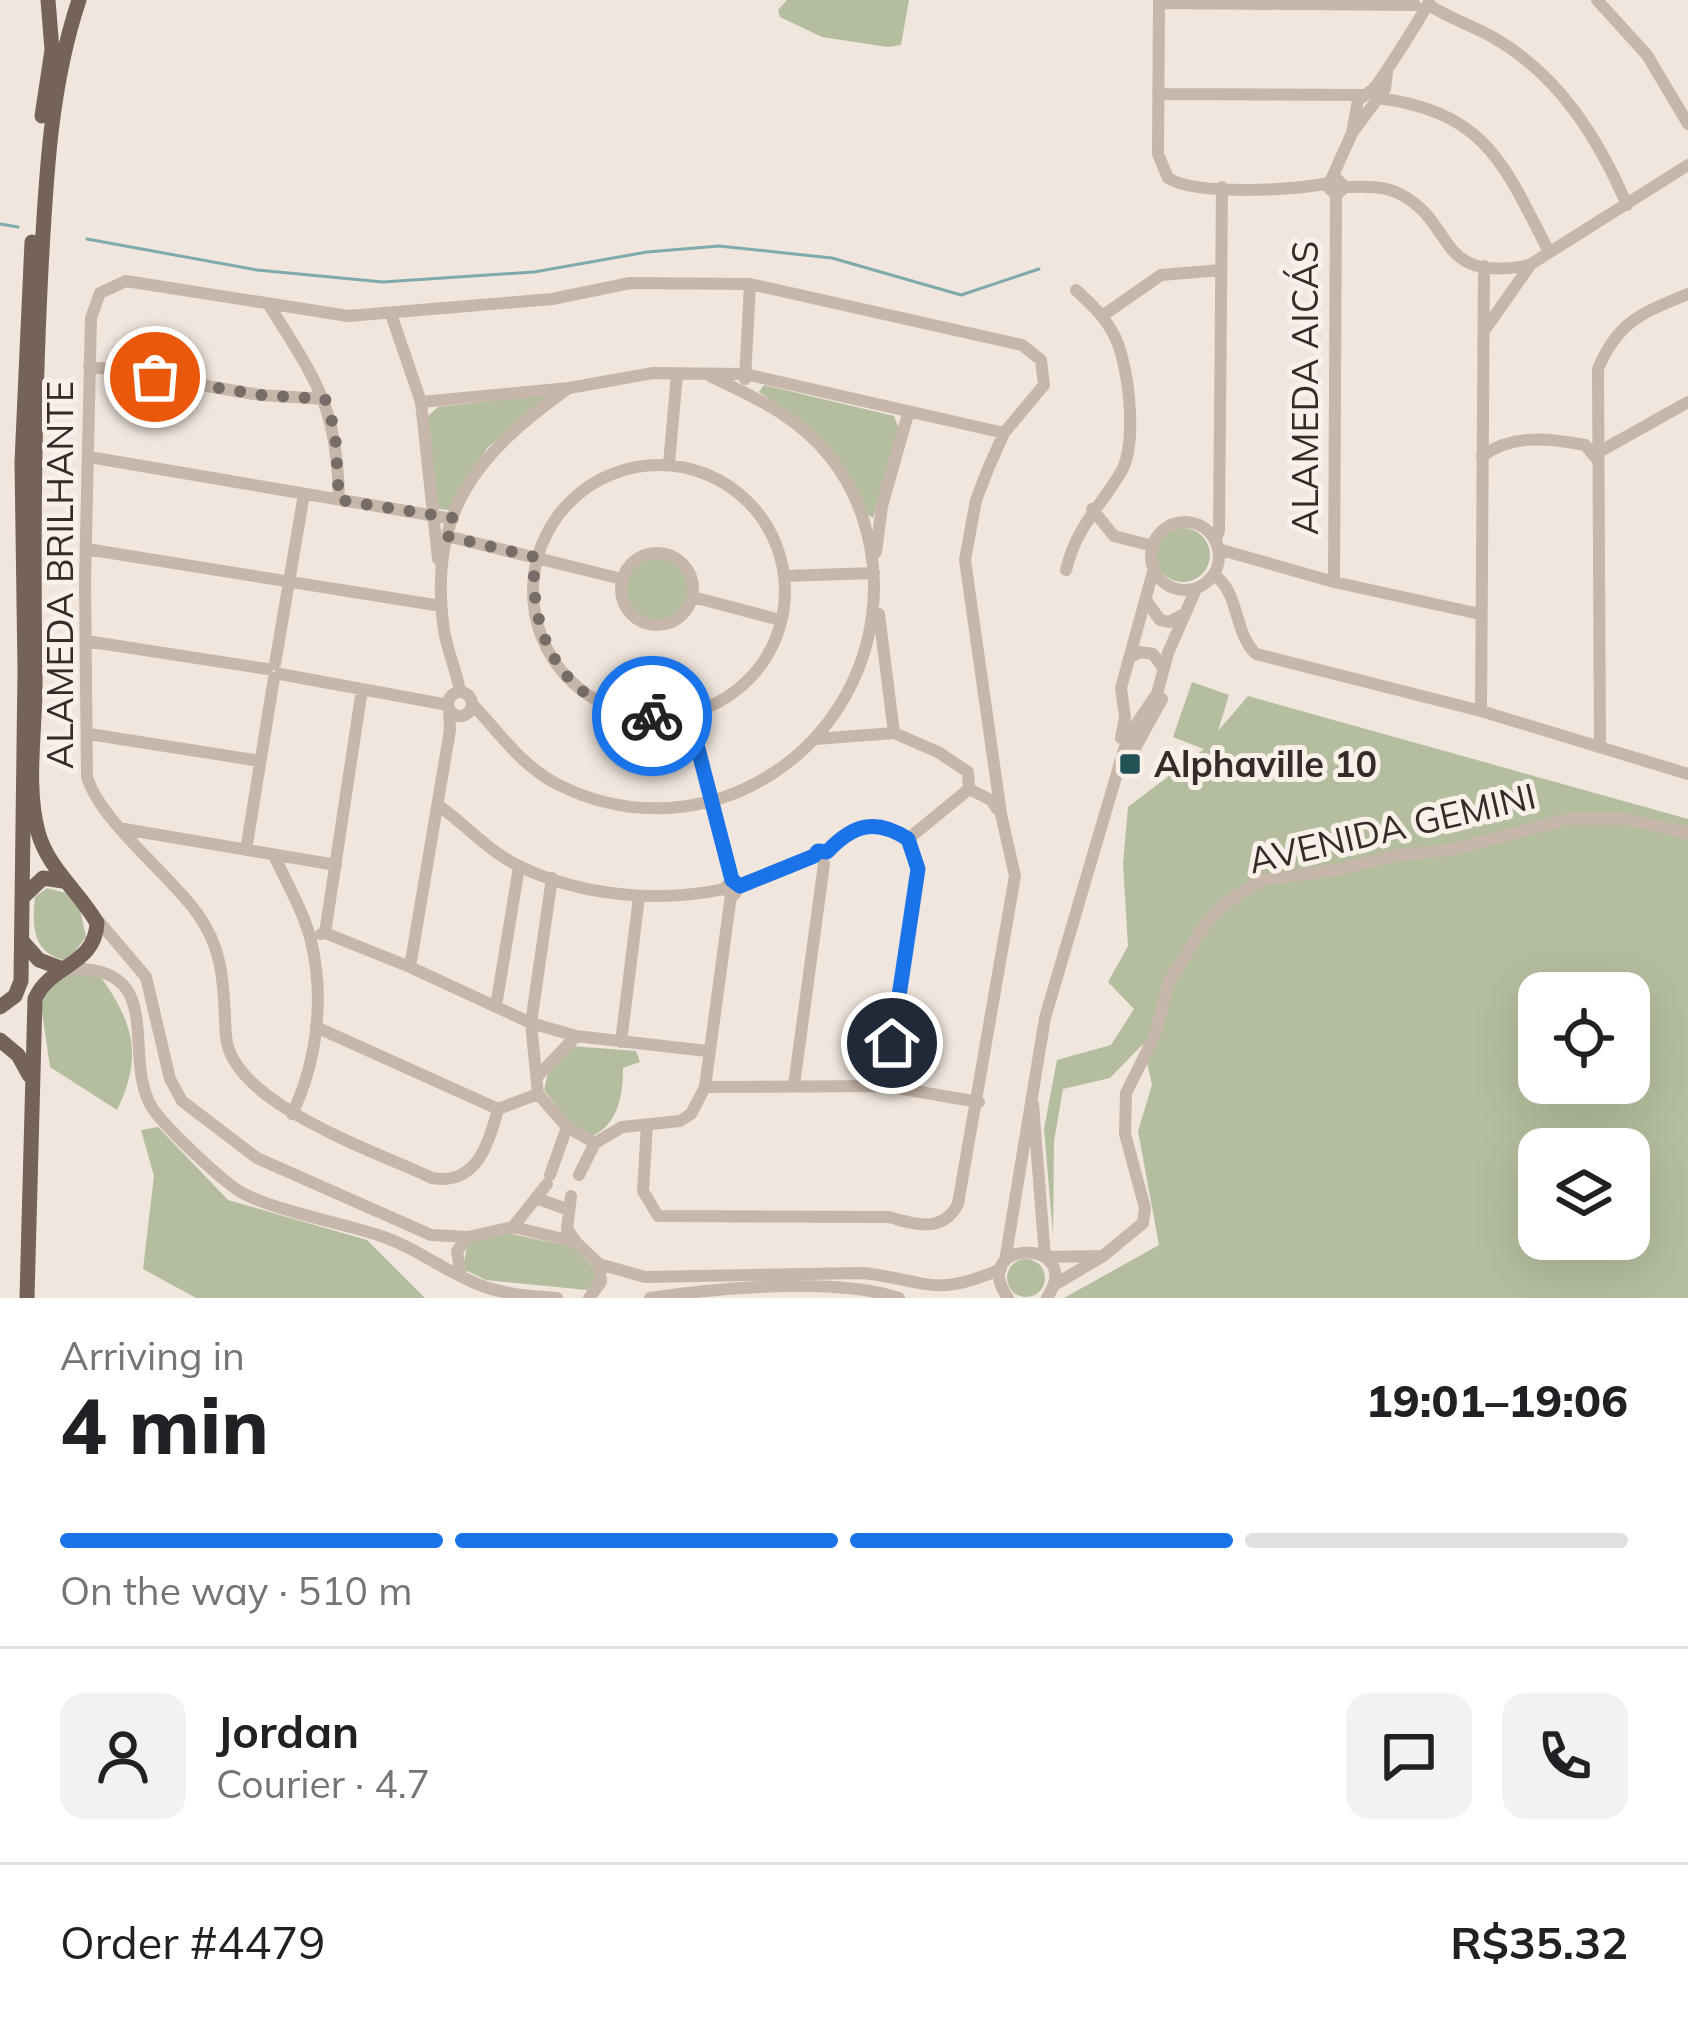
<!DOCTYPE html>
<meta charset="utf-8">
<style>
:root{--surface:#fff;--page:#f2f2f2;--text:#202124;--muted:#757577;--line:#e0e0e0;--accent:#1a73e8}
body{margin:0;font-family:Mulish,sans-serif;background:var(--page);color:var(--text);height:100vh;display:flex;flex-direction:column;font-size:45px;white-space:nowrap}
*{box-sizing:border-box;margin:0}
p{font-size:39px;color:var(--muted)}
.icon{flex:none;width:66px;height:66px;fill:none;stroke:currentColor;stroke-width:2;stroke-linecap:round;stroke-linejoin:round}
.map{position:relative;height:1298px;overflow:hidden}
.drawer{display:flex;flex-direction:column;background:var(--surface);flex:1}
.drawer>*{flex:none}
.fabs{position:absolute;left:1518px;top:972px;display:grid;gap:24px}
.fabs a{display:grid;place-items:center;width:132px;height:132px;border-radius:24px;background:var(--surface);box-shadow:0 12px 48px #0002;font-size:60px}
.pin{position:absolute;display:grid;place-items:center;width:102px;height:102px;color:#fff;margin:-51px;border:6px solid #fff;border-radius:50%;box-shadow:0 3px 12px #0007}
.courier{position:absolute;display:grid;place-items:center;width:120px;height:120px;margin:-60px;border:9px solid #1a73e8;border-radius:50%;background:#fff;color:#222;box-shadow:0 3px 15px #0007}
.head em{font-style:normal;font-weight:800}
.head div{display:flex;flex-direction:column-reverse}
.head{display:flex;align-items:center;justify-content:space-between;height:204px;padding:0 60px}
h1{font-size:78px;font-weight:800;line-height:90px}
.bar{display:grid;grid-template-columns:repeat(4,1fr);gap:18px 12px;align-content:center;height:144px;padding:0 60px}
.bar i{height:15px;border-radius:9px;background:var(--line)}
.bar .active{background:var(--accent)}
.bar p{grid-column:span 4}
.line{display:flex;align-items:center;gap:30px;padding:0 60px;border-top:3px solid var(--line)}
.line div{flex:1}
.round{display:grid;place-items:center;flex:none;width:126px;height:126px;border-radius:24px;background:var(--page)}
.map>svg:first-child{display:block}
.green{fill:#b4be9e;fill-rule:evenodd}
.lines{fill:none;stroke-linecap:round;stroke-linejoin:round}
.stream{stroke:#7eaaaa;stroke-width:3}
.minor{stroke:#c7b6aa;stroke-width:12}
.major{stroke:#75635b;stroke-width:15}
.done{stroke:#766d68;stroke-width:12;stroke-dasharray:0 21.6}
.route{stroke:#1a73e8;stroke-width:15}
.poi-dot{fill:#225253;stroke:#f8f0e9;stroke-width:4.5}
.labels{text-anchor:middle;stroke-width:10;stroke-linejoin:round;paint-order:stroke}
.street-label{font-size:36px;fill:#352c29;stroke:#f8f0e9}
.poi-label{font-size:36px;font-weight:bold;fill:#352c29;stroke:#f8f0e9;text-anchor:start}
</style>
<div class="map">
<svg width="1688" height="1298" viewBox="0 0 1688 1298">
<rect width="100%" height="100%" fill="#f0e6dd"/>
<!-- green -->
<path class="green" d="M787,0H909L901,45L888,47L822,37L780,17L778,10Z
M764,385L894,416L899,429L873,518L865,513L801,421L759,392Z
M555,394L488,447L449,510L438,509L428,416L438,407Z
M1156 555a27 27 0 1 1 54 0a27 27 0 1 1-54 0Z
M622 589a35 35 0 1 1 70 0a35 35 0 1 1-70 0Z
M1192,682L1229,695L1218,731L1248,696L1688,819V1298H1064L1159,1245L1138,1131L1152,1085L1143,1044L1110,1078L1063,1089L1054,1141L1053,1235L1044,1129L1057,1060L1111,1045L1134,1009L1108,982L1128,946L1123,864L1128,807L1204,749L1173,737ZM1539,993H1629V1083H1539ZM1539,1149H1629V1239H1539Z
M47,888L66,893L80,909L86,937L72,955L63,960C32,952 32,924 35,897Z
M71,973L100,976C134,1023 143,1057 117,1110L50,1067L40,998L46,987Z
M571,1046L636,1051L640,1062L623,1068C623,1096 618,1128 587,1138L579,1135L544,1090L549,1068Z
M158,1127L228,1200L367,1240L425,1298H196L143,1269L154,1176L141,1130Z
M507,1233L573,1247L597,1271V1279L587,1290L486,1280L463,1269L468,1241Z
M1007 1278a19 19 0 1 1 38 0a19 19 0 1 1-38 0Z"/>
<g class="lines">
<!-- stream -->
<path class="stream" d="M0,224L18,227
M87,239L257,270L383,282L534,272L647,252L719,246L832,258L961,295L1039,269"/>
<!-- minor -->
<path class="minor" d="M1159,0L1158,154L1168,178C1197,196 1295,190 1329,183
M1597,0L1647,55L1688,124
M1159,3L1415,5
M1429,5C1450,19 1474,26 1496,39C1560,77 1598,138 1627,205
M1158,94L1363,95
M1378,98C1486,112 1504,164 1549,252
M1352,133L1358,100C1363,96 1369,93 1374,88C1380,82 1428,7 1429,1
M1331,180L1352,133L1385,89L1387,72
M1345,187C1363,187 1383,185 1400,194C1457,223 1434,284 1530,265
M269,305C317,382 337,406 339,499
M391,314L421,402L438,559
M1102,316L1161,275L1221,270
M1484,331L1531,264L1688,165
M89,366L260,395L325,399
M745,379L750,284
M421,402L569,388L653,373L745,374L1004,433
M1597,453L1688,402
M1482,456C1513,434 1548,438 1585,445L1597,459
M89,457L453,519
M669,464L677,374
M533 591a126 126 0 1 1 252 0a126 126 0 1 1-252 0Z
M1092,509L1114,536L1153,546
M1151 556a34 34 0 1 1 68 0a34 34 0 1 1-68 0Z
M447,536L622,579
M1215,541L1219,531L1222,187
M86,549L441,606
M1218,549L1334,582L1480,614
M876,552L882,506L908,414
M621 589a36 36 0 1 1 72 0a36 36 0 1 1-72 0Z
M1066,570C1077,525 1099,509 1121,472C1138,444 1129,361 1113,333C1104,316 1090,303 1076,290
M1214,575C1240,592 1233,632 1256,654L1481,711L1688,774
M784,576L874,573
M1334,582L1336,195L1328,187L1336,178L1345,187L1336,195
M693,597L780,620
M1146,600L1160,620L1169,622L1184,614
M879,614L894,733
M86,641L267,669
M1129,658L1140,652L1153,654L1164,669
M275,664L304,494
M280,674L448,705
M448 704a12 12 0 1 1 24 0a12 12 0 1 1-24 0Z
M460,692C457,671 447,651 444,630C427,514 476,454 566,390
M472,704C500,733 521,766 559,785C708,859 875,747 874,584C873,539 859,493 830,457C798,416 754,397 710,376
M1481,711L1484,266
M689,714L732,880
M89,734L260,761
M1121,738L1125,717L1121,688L1154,568
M816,739L894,733L938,752L968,772L969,789L991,800L997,809
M1600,747L1598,369C1618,321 1642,313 1688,294
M1123,770L1162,699
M438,805C465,824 490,853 521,867C582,896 659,903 724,889
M124,829L336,865
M908,839L969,789
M246,850L274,678
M827,852C853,824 876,818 908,839L918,869L885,1086
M274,855C286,882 304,912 311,941C325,998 317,1062 292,1114
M552,878L531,1023L538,1094L567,1127L595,1143L622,1127L680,1121L691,1114L705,1087L731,895
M740,886L732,880L724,889L734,895L740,886L814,857
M95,917L146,977L170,1079L182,1101L257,1158L431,1235L468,1237L513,1227L576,1242L599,1264L645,1277L863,1273C931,1281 933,1298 1001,1269
M325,933L410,967L531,1023L576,1036L707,1051
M321,934L325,933L362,689
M410,967L450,730L449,708
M64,969C172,962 119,1057 153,1109C166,1128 219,1178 239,1191C268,1209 342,1223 378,1235C416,1247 448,1274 485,1287C508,1295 533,1296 557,1298
M496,1006L519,867
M316,1027L498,1109
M621,1042L639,897
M537,1077L576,1036
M794,1085L824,864
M705,1087L885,1086L979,1102
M538,1094L498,1109C489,1144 476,1186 432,1178C378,1152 231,1104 226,1036C223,991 226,952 197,913C168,873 101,822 87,777L85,582L91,318L100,293L126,281L348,316L552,299L630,283L750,284L1022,345L1041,360L1044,385L1004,433L988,469L976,500L965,560L1001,814L1015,876L958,1204C943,1233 916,1225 889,1217L658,1216L643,1191L647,1125
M1033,1104L1045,1257
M550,1175L567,1127
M579,1175L595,1143
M571,1196L567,1229L576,1242
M536,1198L569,1210
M513,1227L547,1184
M1045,1257L1102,1256
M1005,1261L1045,1018L1128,736L1157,694L1168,653L1196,589
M461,1275L457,1251L467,1238
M1054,1285L1103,1256L1143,1223L1145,1208L1125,1134L1126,1093L1155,1035L1169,982L1204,926L1225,903L1263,880L1335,870L1399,855L1451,850L1568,819H1626L1688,833
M589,1298L601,1282L599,1264
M650,1298C717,1288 835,1277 899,1298
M1008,1298C966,1238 1087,1237 1047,1298"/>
<!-- major -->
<path class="major" d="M42,116L52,50L48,0
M22,898L43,878L63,881
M22,941L39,960L63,969
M0,1007L15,996L21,981L25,671L22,462L32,242
M0,1040L18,1055L29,1075
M27,1298L35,999C50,964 95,966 97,923C79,891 48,869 38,832C25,783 36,729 35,678C33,541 34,406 41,269C46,178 50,87 79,0"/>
</g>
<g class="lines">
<!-- done -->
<path class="done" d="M155,377L260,395L325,399L335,431L339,500L453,518L447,536L535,557C527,635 565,711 652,716"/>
<!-- route -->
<path class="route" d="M652,716L689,714L732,880L740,886L814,856L818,851L827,852C853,824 876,818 908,839L918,869L892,1043"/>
</g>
<!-- markers -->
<rect class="poi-dot" x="1118" y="752" width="24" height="24" rx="6"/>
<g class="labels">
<!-- street labels -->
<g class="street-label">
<text transform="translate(1305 388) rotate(-90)" y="13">ALAMEDA AICÁS</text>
<text transform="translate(60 575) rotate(-90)" y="13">ALAMEDA BRILHANTE</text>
<text transform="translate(1392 828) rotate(-13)" y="13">AVENIDA GEMINI</text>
</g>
<!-- poi labels -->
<g class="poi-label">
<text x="1154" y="777">Alphaville 10</text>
</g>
</g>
</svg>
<div class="fabs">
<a><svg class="icon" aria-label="locate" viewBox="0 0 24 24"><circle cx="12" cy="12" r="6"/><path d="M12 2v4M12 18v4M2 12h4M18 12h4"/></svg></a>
<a><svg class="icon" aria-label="layers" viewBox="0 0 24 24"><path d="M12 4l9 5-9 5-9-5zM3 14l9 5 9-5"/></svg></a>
</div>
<div class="pin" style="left:155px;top:377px;background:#ea580c"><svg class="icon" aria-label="bag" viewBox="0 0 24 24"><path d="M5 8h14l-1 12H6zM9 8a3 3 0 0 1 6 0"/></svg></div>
<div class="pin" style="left:892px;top:1043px;background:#1f2937"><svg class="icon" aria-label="home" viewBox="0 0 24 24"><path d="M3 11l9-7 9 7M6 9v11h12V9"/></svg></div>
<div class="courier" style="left:652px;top:716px"><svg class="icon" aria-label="bike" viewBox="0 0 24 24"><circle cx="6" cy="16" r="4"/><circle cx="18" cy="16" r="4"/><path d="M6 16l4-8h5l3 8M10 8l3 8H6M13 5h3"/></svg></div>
</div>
<section class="drawer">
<div class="head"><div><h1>4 min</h1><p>Arriving in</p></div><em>19:01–19:06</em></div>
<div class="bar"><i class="active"></i><i class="active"></i><i class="active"></i><i></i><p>On the way · 510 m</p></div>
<div class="line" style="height:216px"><a class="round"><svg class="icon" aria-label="person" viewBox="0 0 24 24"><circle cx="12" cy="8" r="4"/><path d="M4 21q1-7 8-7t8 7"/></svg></a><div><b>Jordan</b><p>Courier · 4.7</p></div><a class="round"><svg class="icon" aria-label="chat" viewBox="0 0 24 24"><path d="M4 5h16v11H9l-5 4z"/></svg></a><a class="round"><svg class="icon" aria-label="phone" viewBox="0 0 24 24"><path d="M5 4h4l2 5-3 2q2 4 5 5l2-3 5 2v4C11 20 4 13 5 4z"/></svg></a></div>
<div class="line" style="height:156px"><div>Order #4479</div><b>R$35.32</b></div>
</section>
